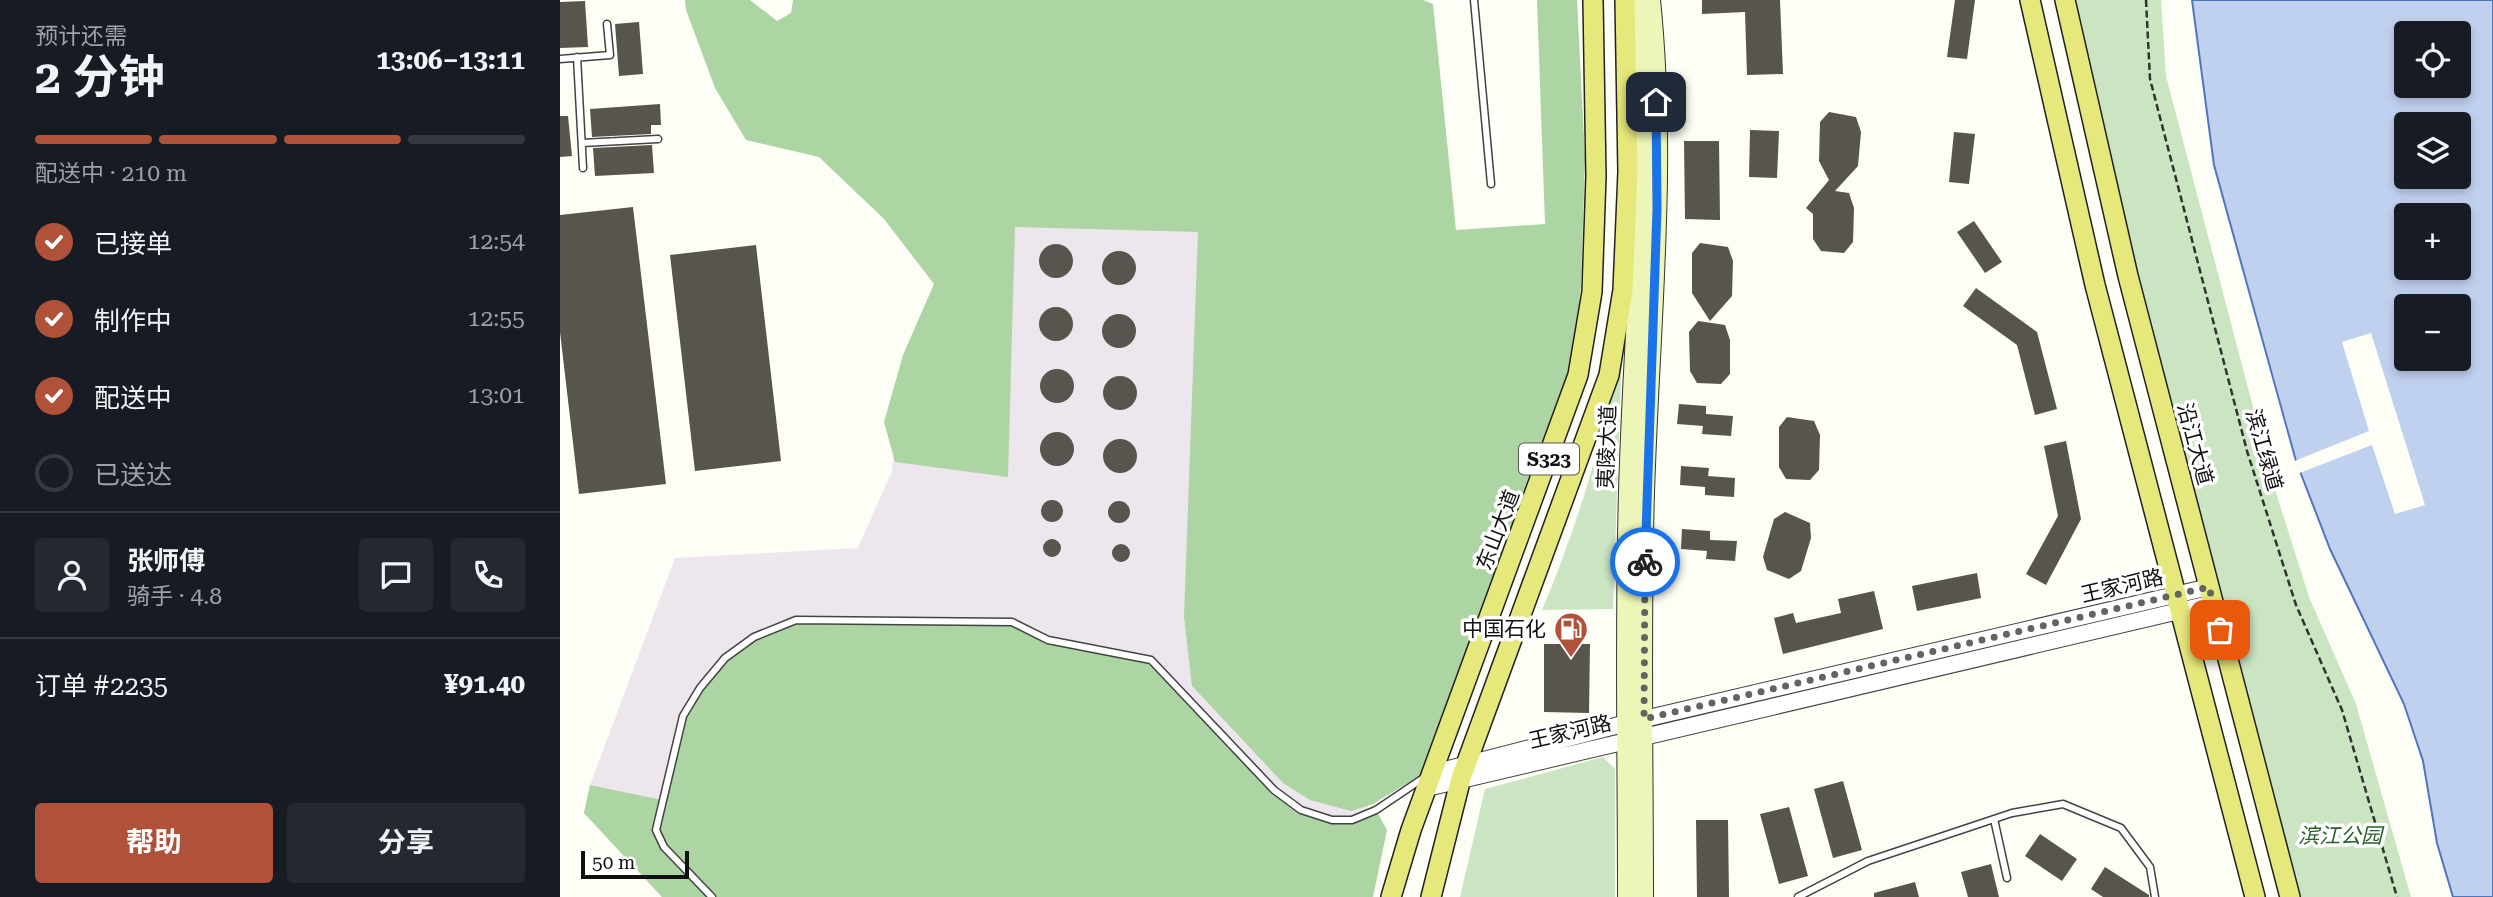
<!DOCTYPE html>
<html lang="zh">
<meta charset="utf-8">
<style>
:root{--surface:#171b24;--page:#242831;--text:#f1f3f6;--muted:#9ea1a6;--line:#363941;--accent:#b05239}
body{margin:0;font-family:"Roboto Serif","Noto Sans SC",serif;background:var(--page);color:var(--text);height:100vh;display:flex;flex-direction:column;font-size:26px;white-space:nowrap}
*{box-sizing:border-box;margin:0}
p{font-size:23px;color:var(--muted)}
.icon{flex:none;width:38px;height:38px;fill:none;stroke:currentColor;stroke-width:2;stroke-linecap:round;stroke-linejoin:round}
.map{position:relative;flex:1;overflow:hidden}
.side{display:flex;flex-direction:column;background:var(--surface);width:560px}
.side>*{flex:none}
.buttons{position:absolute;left:1834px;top:21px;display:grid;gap:14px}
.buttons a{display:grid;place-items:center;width:77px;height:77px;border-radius:7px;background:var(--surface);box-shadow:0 4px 10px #0003;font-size:35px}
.scale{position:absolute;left:21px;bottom:18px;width:108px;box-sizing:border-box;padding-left:7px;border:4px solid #101010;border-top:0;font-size:19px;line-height:24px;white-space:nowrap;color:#101010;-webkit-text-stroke:5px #fff;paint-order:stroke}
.pin{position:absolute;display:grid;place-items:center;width:60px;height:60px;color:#fff;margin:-30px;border-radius:14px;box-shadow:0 4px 10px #0006}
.courier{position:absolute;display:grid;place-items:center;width:70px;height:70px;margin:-35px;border:5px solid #1a73e8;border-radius:50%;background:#fff;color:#222;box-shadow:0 2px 9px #0007}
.overview em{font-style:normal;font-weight:700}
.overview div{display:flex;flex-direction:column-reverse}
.overview{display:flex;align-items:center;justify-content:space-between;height:119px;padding:0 35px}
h1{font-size:46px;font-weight:700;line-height:52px}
.bar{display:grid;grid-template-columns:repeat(4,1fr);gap:10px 7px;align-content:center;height:84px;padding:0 35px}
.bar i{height:9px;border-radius:5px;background:var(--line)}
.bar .active{background:var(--accent)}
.bar p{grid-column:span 4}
.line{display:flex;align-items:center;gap:18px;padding:0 35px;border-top:2px solid var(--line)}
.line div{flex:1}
.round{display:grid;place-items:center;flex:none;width:74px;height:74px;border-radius:7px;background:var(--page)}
ol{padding:0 35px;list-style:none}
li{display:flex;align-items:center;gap:21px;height:77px}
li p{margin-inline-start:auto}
li .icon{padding:7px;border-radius:50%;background:var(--accent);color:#fff;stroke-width:4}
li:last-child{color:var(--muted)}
li i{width:38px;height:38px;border:4px solid var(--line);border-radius:50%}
.primary-button{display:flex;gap:14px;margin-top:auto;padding:14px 35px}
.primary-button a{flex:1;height:80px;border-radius:7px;background:var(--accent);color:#fff;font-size:28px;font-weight:700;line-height:80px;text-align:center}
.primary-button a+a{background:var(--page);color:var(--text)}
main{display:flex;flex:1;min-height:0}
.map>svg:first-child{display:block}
.industrial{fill:#ede6ec}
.green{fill:#cbe5c2}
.forest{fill:#add4a3}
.water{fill:#c0d1ef;stroke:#5076bd;stroke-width:2;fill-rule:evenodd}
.pier{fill:#fdfef5}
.building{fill:#58544e}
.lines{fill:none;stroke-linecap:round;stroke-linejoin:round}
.service-casing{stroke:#434343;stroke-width:9}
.tertiary-casing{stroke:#434343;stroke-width:18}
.secondary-casing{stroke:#323232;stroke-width:20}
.primary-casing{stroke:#212121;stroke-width:22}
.path{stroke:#323232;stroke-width:2.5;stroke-dasharray:7 3.5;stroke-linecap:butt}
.service{stroke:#fff;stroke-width:6}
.tertiary{stroke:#fff;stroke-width:16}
.secondary{stroke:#edf5b9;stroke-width:18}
.primary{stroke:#e6e87b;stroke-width:19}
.done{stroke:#636360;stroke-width:7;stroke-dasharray:0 12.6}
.route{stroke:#1a73e8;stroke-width:9}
.labels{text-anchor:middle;stroke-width:7;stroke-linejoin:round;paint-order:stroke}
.shield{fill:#fff;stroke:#585858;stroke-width:2}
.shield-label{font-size:19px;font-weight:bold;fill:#101010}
.street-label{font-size:21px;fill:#101010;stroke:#fff}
.poi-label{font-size:21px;fill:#101010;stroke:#fff;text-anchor:end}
.park-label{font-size:21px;font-style:italic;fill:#28612b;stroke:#fff}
</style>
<main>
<section class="side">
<div class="overview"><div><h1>2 分钟</h1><p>预计还需</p></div><em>13:06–13:11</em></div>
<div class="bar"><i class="active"></i><i class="active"></i><i class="active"></i><i></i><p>配送中 · 210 m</p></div>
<ol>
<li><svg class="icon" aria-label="check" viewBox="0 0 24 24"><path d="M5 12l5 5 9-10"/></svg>已接单<p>12:54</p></li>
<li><svg class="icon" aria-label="check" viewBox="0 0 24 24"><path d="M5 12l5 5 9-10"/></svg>制作中<p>12:55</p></li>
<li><svg class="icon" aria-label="check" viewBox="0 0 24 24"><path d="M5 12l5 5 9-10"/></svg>配送中<p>13:01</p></li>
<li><i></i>已送达</li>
</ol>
<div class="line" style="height:126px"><a class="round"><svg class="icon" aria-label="person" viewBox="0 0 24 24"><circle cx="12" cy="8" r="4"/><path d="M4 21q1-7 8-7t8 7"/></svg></a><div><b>张师傅</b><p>骑手 · 4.8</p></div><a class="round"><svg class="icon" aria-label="chat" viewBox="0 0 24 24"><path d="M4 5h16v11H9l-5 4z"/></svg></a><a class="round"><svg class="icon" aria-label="phone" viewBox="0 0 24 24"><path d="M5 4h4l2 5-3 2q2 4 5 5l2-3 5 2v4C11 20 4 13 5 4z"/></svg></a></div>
<div class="line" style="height:91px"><div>订单 #2235</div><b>¥91.40</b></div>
<div class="primary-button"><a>帮助</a><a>分享</a></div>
</section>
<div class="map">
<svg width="1933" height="897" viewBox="0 0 1933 897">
<rect width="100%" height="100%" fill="#fdfef5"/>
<!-- industrial -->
<path class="industrial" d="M633,137L766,713L824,843L102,897L24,813L30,785L115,558L298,548L332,471L343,355L377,322L400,244Z"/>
<!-- green -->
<path class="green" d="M1515,0H1601L1606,76L1713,483L1749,597L1796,704L1851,897H1741L1582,292Z
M1062,349L1053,609L982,610C1018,525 1043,439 1062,349Z
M1043,757L1055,769V897H900L925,789Z"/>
<!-- forest -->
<path class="forest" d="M125,0H190L217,21L231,13L233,0H863L873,4L896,230L985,224L977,0H1017L1025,159L1021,284L1012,373L869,770L813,804L791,811L750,800L723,783L632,686L624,617L638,232L455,227L448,477L335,462L324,422L343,355L374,284L324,219L259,157L186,140L155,88L126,10Z
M236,620L452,622L488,640L591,660L714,790L741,810L772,820L792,819L816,810L827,830L813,897H102L24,813L30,785L102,800L123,716L165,658L194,637Z"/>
<!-- water -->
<path class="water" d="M1632,0H1933V897H1893L1877,843L1863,761L1844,704L1770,549L1736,461L1654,165ZM1846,33H1899V86H1846ZM1846,124H1899V177H1846ZM1846,215H1899V268H1846ZM1846,306H1899V359H1846Z"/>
<!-- pier -->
<path class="pier" d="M1811,333L1865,505L1835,514L1812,445L1737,474L1732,462L1809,431L1782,342Z"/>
<!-- building -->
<path class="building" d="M1142,0H1220L1223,74L1187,75L1185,12L1142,14Z
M1395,0H1415L1407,59L1387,57Z
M25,1L28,47L0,48V2Z
M79,22L83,74L59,76L55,24Z
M100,104L101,125H91V134L32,137L30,109Z
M1269,112L1296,117L1301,132L1298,166L1275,191L1289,193L1294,208L1293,242L1284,253L1261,251L1253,239V214L1246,208L1269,180L1259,161L1260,122Z
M0,116H8L12,156L0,157Z
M1190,130L1219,131L1217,178L1189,177Z
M1394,132L1415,134L1409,184L1389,182Z
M1124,141H1159L1160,220L1125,219Z
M92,145L94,173L35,176L33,148Z
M73,207L106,484L19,494L0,332V215Z
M1414,221L1442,262L1425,273L1397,232Z
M1140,243L1168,247L1173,261L1172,296L1150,321L1132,293V253Z
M479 261a17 17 0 1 1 34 0a17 17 0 1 1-34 0Z
M196,245L221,461L135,471L110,255Z
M542 268a17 17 0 1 1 34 0a17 17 0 1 1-34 0Z
M1416,288L1477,332L1497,409L1475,415L1457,345L1403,306Z
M479 324a17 17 0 1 1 34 0a17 17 0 1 1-34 0Z
M542 331a17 17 0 1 1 34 0a17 17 0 1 1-34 0Z
M1138,321L1165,325L1170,340V374L1161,384L1137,383L1130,371L1129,332Z
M480 386a17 17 0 1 1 34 0a17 17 0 1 1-34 0Z
M543 393a17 17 0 1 1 34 0a17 17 0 1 1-34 0Z
M1119,404L1146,406V414L1173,416L1171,436L1142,434L1143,426L1117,424Z
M1227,417L1254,421L1260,435L1259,470L1250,480L1226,479L1219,467V427Z
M480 449a17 17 0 1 1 34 0a17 17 0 1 1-34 0Z
M543 456a17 17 0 1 1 34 0a17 17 0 1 1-34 0Z
M1506,441L1521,519L1486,585L1466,574L1498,516L1484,446Z
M1121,466L1149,468L1148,476L1175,478L1174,497L1145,495V487L1120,485Z
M481 511a11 11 0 1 1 22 0a11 11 0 1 1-22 0Z
M548 512a11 11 0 1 1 22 0a11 11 0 1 1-22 0Z
M1225,512L1250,523L1251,538L1241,571L1229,579L1207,570L1203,557L1214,519Z
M1122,529L1150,531V540L1177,541L1175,561L1146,559L1147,551L1121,549Z
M483 548a9 9 0 1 1 18 0a9 9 0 1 1-18 0Z
M552 553a9 9 0 1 1 18 0a9 9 0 1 1-18 0Z
M1417,573L1421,598L1357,611L1352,586Z
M1314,591L1323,629L1223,654L1214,618L1233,613L1236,623L1281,613L1278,599Z
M984,644H1030L1029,713L984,712Z
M1283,781L1302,850L1273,858L1254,789Z
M1229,807L1248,876L1219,884L1200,814Z
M1136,820H1168L1169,897H1137Z
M1480,834L1517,859L1502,881L1465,856Z
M1431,864L1439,897H1408L1401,872Z
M1545,867L1589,895V897H1543L1531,889Z
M1355,882L1359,897H1314V893Z"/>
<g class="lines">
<!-- service casing -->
<g class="service-casing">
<path id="service" d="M914,0L931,184
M17,57L23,168
M0,59L50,55L47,24
M22,143L98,139
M1434,819L1447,878
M152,897L104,847L96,830L123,716L140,688L165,658L194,637L236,620L452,622L488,640L591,660L714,790L741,810L772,820H792L816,810L865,777
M1238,897L1308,861L1452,813L1503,804L1561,828L1590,867L1595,897"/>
</g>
<!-- tertiary casing -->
<g class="tertiary-casing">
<path id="tertiary" d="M873,773L1067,723L1649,587
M867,788L1653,603"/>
</g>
<!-- secondary casing -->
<g class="secondary-casing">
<path id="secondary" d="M1067,897C1067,763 1064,628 1068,493C1072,329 1092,164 1073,0
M1084,897C1084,763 1081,628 1085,493C1090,329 1108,164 1091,0"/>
</g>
<!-- primary casing -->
<g class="primary-casing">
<path id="primary" d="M1470,0L1535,285L1695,897
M1505,0L1568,276L1730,897
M831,897L851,830L1018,375L1032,292L1036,176L1033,0
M871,897L901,778L1049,375L1063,290L1068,172L1065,0"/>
</g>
<!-- path -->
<path class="path" d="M1586,0L1590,79L1687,451L1736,605L1782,710L1837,897"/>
<!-- service -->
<use href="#service" class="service"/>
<!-- tertiary -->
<use href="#tertiary" class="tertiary"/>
<!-- secondary -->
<use href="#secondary" class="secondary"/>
<!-- primary -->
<use href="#primary" class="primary"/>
</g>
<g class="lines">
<!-- done -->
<path class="done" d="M1085,562L1084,719L1649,587L1660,630"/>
<!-- route -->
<path class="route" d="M1085,562L1097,209L1096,102"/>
</g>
<!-- icons -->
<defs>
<g id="fuel-pin" transform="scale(1.75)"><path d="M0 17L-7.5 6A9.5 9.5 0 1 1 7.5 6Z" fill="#b05239" stroke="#fff"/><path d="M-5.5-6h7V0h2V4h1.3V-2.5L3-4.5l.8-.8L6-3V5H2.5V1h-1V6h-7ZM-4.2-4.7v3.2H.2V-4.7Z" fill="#fff"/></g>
</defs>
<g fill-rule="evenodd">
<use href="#fuel-pin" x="1011" y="629"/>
</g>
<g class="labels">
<!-- shield labels -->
<rect class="shield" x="959" y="443.5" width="60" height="31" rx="5"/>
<g class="shield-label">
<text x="989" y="466">S323</text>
</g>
<!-- street labels -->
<g class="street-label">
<text transform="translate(1635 444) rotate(75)" y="7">沿江大道</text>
<text transform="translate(1047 447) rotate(-88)" y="7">夷陵大道</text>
<text transform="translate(1704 450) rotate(74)" y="7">滨江绿道</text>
<text transform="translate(938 530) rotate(-69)" y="7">东山大道</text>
<text transform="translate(1562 586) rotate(-13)" y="7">王家河路</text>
<text transform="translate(1010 732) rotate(-13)" y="7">王家河路</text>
</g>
<!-- poi labels -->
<g class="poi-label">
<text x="986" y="636">中国石化</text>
</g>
<!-- park labels -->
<g class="park-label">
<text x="1780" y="843">滨江公园</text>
</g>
</g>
</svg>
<div class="buttons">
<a><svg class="icon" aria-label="locate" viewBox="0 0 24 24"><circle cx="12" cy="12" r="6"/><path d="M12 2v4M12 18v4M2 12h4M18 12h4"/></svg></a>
<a><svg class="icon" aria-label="layers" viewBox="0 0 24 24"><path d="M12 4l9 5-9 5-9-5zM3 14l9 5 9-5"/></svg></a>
<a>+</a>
<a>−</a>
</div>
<div class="scale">50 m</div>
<div class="pin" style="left:1660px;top:630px;background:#ea580c"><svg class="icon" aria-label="bag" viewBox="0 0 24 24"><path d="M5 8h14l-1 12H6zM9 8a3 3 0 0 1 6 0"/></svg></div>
<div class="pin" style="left:1096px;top:102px;background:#1f2937"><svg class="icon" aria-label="home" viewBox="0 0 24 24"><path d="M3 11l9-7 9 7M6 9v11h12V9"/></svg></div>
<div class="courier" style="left:1085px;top:562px"><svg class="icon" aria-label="bike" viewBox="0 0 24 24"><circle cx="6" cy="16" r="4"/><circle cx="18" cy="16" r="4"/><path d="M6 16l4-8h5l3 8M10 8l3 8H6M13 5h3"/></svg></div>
</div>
</main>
